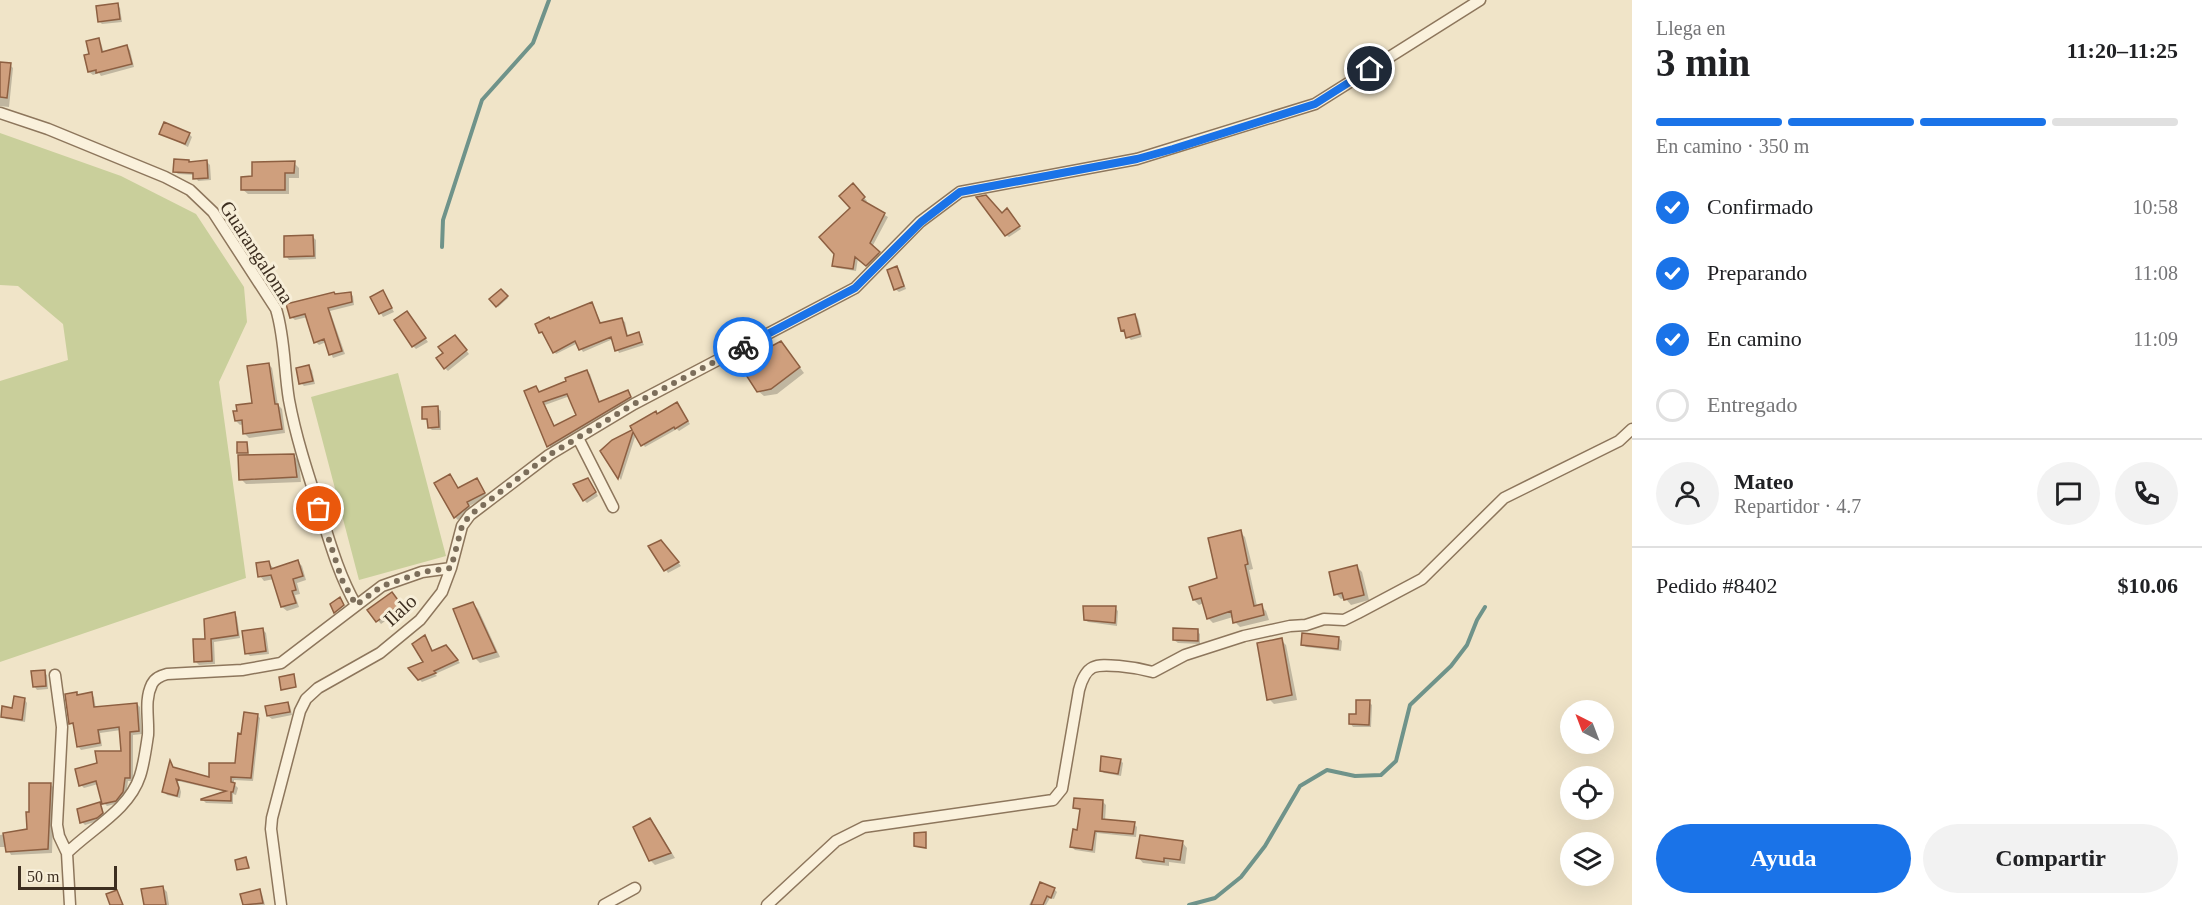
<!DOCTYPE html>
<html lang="es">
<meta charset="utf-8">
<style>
:root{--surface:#fff;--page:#f2f2f2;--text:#202124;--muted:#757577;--line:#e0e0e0;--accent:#1a73e8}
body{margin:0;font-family:"Times New Roman",serif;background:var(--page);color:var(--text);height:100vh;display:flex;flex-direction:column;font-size:22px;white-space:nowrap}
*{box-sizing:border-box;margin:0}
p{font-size:20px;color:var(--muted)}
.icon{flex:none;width:33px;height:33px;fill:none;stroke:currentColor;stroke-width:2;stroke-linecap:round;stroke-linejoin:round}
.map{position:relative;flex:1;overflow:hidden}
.side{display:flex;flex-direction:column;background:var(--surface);width:570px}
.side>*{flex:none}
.needle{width:39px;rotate:318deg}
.tools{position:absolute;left:1560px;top:700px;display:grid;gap:12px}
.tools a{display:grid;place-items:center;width:54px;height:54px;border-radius:50%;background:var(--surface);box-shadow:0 6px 24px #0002;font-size:30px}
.scale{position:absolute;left:18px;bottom:15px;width:99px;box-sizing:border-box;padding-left:6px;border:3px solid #3d2e20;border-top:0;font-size:16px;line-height:21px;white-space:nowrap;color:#3d2e20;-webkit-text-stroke:4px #f7eed8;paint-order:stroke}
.pin{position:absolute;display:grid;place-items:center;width:51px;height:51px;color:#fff;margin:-26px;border:3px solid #fff;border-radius:50%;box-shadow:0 2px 6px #0007}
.courier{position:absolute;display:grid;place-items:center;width:60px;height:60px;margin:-30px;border:4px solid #1a73e8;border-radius:50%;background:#fff;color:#222;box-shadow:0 2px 8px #0007}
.headline em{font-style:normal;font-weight:800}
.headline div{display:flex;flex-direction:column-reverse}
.headline{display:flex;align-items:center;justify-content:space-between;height:102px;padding:0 24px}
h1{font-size:39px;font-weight:800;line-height:45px}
.bar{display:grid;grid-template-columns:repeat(4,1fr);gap:9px 6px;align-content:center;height:72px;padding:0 24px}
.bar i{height:8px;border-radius:4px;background:var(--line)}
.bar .on{background:var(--accent)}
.bar p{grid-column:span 4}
.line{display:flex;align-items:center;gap:15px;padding:0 24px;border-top:2px solid var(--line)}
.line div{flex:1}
.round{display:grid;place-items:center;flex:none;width:63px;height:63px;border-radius:32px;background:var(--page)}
ol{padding:0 24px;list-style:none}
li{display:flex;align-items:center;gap:18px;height:66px}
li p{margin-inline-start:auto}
li .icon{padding:6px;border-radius:50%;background:var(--accent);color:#fff;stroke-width:4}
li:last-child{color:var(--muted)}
li i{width:33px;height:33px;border:3px solid var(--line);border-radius:50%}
.cta{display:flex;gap:12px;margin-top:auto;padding:12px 24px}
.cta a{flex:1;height:69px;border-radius:36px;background:var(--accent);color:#fff;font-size:24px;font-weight:800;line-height:69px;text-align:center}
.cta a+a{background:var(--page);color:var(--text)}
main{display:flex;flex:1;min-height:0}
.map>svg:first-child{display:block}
.green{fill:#c9cf9b}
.shadow{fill:#0003;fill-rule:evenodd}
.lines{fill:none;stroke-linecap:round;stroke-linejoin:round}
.stream{stroke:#6f938a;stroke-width:4}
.building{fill:#cf9f7d;stroke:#8d5f41;stroke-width:1.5;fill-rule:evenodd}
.minor-casing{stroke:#8d765c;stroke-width:13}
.minor{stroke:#faf1dc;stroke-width:10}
.done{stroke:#7c6e5b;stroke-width:6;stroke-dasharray:0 10.8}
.route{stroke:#1a73e8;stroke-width:8}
.labels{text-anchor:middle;stroke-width:6;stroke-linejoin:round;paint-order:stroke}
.street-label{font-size:20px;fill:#3d2e20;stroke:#f7eed8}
</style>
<main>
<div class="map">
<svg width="1632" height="905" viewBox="0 0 1632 905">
<rect width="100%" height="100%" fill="#f0e4c8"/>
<!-- green -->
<path class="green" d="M0,133L121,176L196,214L244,287L247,322L219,382L246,578L0,662V381L68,360L63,324L18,286L0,285Z
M398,373L446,556L359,580L311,397Z"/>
<!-- shadow -->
<path class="shadow" d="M117,5L120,8L122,22L102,24L99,21Z
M98,40L101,43L104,53L127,47L130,50L134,67L101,76L99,73L93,75L89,72L86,56L90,55Z
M0,64L10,65L13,68L9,107L0,106Z
M161,133L189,134L192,137L188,147Z
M188,161L190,163L207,162L210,165L211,180L198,181L195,175L178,174L174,171Z
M294,163L299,168V178H289V194H248L242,189L253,178Z
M853,185L867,201L865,204L888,217L872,247L882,256L870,268L858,258L856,271L837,268L834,265L853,208Z
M1010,213L1021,229L1009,237L1006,235L1002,214Z
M313,237L316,240V259L289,260L286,256Z
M897,268L900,271L906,289L899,292L895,289Z
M501,291L508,298L498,307L491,299Z
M383,292L394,312L383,317L372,297Z
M350,293L353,296L354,305L330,311L345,354L333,358L326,342L319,345L316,342L308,317L295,320L291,317L336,295Z
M592,304L602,325L622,320L625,322L628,337L638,333L644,345L619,353L613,339L583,352L578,343L556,354L544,334L541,332L550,320Z
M1135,315L1138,319L1142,337L1131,340L1122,330Z
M410,316L428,342L416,349L413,346Z
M458,340L469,354L448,371L445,368V353Z
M786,349L804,373L777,394L764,396L758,391Z
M268,364L272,368L278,405L282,409L285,433L249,438L245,434L244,424L240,425L236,421L238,412L254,404Z
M309,367L312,370L315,384L304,386L301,383Z
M587,371L590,374L600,403L628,392L633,400L551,449L526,392L536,388L540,393L568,382ZM570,396L578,416L555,427L545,405Z
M679,407L690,424L679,431L677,429L645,447L636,434L621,480L602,451L658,416Z
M437,408L441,411V430H432L429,427V421L424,418Z
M294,456L299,461L301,482L246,484L241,479Z
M450,476L459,489L477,480L487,497L469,506L471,510L458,520L455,517Z
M591,483L598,496L587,503L584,500Z
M1240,532L1245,537L1253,569L1249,570L1257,606H1261L1266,611L1269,620L1240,627L1235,622L1233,617L1213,623L1208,618L1204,603L1199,605L1194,600L1219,579Z
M664,545L681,566L668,573L651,547Z
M298,562L302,566L306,580L297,583L300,594L295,595L299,607L287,611L282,607L274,579L264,581L260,576L269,563L274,569Z
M1357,567L1362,572L1369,600L1351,605L1345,598L1341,599L1336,594Z
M395,597L403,608L381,624L369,610Z
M473,604L478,609L500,657L480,663L475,658Z
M1115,608L1118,611L1117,626L1088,622L1085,619Z
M234,614L237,617L240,638L214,642L215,664L199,665L196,662L207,640Z
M263,630L266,633L269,654L250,656L247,653Z
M1197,631L1200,634V644L1178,643L1174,640Z
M425,637L434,652L449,650L460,663L435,674L437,676L422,682L419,679L425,663Z
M1339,638L1342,641L1341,651L1306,647L1302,644Z
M1281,640L1286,645L1297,700L1274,704L1269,699Z
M44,672L47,675L48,689L37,690L34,686Z
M91,694L94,697L96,709L137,704L140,707L142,734L133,735V781H128L126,795L119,803L107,806L104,803L98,784L84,788L81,785L99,765L122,752L121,730L100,733L102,746L81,750L78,746L74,726L71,723L67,695Z
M24,699L27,703L25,722L6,719L3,716L14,710Z
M1369,702L1372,705L1371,727H1353L1350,723Z
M287,703L290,706L292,715L272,719L268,716Z
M257,715L260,718L253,781L234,780V784L238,788L236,795L233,794V804L206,803L203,800L226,792L178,781L181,792L180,798L167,795L164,792L171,763L174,769L210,779L237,765L243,735Z
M1120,760L1123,763L1121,776L1104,773L1101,770Z
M50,784L54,788L52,853L11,855L7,847H0V835L28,831L31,813Z
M1103,802L1106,805L1105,821L1134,824L1137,827L1136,837L1097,833L1095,853L1075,850L1072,847L1078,832L1082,811L1075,808Z
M99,804L102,807L105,817L101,820L85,825L82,822Z
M650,820L655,825L675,858L655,865L650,860Z
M1182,842L1187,848L1185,864L1169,862V866L1143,863L1138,857Z
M163,888L167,892L169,905H145Z
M1054,889L1057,892L1054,899L1050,898L1046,905H1029L1032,899L1034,901Z
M259,891L262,894L265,905H245L242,895Z"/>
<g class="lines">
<!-- stream -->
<path class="stream" d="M442,247L443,220L482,100L533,43L549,0
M1189,905L1215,898L1241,877L1265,846L1300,786L1327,770L1355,776L1381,775L1396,761L1410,705L1451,666L1467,645L1477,620L1485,607"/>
</g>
<!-- building -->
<path class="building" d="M118,3L120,19L98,22L96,6Z
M99,38L102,52L127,45L132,64L96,73V70L88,72L84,55L89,54L86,41Z
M0,62L11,63L7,98L0,97Z
M164,122L190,133L185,144L159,134Z
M174,159L189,160V162L207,160L208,178L193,179V173L173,172Z
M295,161L294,173H285V190H241V177L252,176V162Z
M853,183L865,197L862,200L885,213L870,243L880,252L866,266L855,257L853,269L832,266L834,254L819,237L850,208L839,196Z
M986,195L1002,213L1007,208L1020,226L1005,236L976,197Z
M313,235L314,256L284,257V236Z
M897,266L904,286L894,290L887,270Z
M501,289L508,296L496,307L489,299Z
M383,290L392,308L379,314L370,297Z
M334,292L335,294L351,292L352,302L328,308L342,351L329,355L324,339L314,343L305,314L290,318L286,304Z
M592,302L600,323L622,318L627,336L639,332L642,342L615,351L611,337L579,350L575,341L553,353L542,332L539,333L535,324L549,317L550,319Z
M407,311L426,338L412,347L394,320Z
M1135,314L1140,334L1126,338L1124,330L1121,331L1118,318Z
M455,335L467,350L444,369L436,358L443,353L438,347Z
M781,341L800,367L771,389L757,392L739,364Z
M269,363L275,404H278L282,429L243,434L242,420L235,421L233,411H237L236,405L252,403L247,366Z
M309,365L313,381L299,384L296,368Z
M587,370L599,402L628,390L631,397L547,447L524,391L536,386L539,392L566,381L565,378ZM567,394L576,415L554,426L543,402Z
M677,402L688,421L675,429L674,427L641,446L633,432L618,479L600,451L612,440L632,430L630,426L656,411L657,414Z
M438,406L439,427L428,428L427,419H422V407Z
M237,442H247L248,453H237Z
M294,454L297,477L239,480L238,455Z
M450,474L458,488L477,478L485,493L467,502L469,506L454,518L434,483Z
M588,478L596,492L583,501L573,484Z
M1241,530L1248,564L1245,565L1254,606L1262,604L1264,615L1233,623L1231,611L1207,619L1201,598L1193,600L1189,587L1217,578L1208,538Z
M661,540L679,562L664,571L648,546Z
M298,560L303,576L293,579L296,590L292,591L296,603L281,607L271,575L258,577L256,563L269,561L271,569Z
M1357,565L1364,595L1344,600L1342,593L1334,595L1329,572Z
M392,592L401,604L376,622L367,610Z
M340,597L344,605L334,613L330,604Z
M473,602L496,652L473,659L453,609Z
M1083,606H1116L1115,623L1084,620Z
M235,612L238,635L211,639L212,661L194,662L193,639H205L204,619Z
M263,628L266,651L245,654L242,631Z
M1173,628L1198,629V641L1173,640Z
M1302,633L1339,637L1338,649L1301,645Z
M425,635L432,651L446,645L458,660L434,671L436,673L418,680L408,668L423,662L412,644Z
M1282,638L1292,695L1267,700L1257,643Z
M45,670L46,686L33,687L31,671Z
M294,674L296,687L281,690L279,677Z
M77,692V695L92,692L94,707L137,703L139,731L130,732V778H125L123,792L116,801L102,804L96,781L79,786L75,769L97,763L95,751H121L119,727L98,730L100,743L77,747L73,723L69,724L65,694Z
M14,696L25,698L22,720L1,717L2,706L12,708Z
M1356,700H1370L1369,725L1349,724V714H1356Z
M288,702L290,712L267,716L265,706Z
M244,712L258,714L251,778L231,777V782L235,783L233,792H231V801L201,800V799L226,791L176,779L179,788L177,796L162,792L170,760L173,767L209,777V763H235L238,733L241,734Z
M1101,756L1121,759L1118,774L1100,771Z
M29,783H51L48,849L6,852L3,833L27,829L26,812H29Z
M1074,798L1103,800L1102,819L1135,822L1133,834L1095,831L1092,850L1070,847L1073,829L1077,830L1080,809L1073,808Z
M100,802L103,813L97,818L80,823L77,809Z
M650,818L671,853L649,861L633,827Z
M926,832V848L914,846V833Z
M1140,835L1183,841L1180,860L1164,858V862L1136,858Z
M246,857L249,868L237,870L235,860Z
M1040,882L1055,888L1051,898L1047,896L1043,905H1031Z
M163,886L166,905H144L141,889Z
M260,889L263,903L243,905L240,894Z
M117,890L123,905H110L106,894Z"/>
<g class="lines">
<!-- minor casing -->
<g class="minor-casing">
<path id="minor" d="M0,113L48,129L165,177L190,190L213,212L276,309C285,338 284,370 289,400C296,438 308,474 320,511C330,543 339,575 356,605
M578,438L613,507
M55,675L62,727L57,825L59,836L67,853
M70,905L67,853C91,829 129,810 140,776C144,764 146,748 148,735C149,718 144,700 152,684C155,678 160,676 167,674L242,670L281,663L382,586L422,572L451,568
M281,905L271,829L272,818L300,711L306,699L318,688L380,653L420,620L442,592L451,568L462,526L470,515L549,455L634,404L855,288L920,222L960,192L1137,159L1315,104L1480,0
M604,905L635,888
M767,905L836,841L864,827L1053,800L1062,789L1079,690C1086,664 1095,664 1119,666C1131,667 1142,669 1153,672L1185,655L1244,636L1290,626L1306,625L1324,619L1344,620L1358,613L1422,579L1504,498L1619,441L1632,429"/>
</g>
<!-- minor -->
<use href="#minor" class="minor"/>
</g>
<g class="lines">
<!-- done -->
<path class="done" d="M319,509L342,580L356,605L382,586L423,572L451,568L462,526L470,515L549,455L634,404L743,347"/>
<!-- route -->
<path class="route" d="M743,347L855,288L921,222L960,192L1137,159L1173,149L1315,104L1370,69"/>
</g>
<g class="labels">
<!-- street labels -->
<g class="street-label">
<text transform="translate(257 252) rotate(57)" y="7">Guarangaloma</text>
<text transform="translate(400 610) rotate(-43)" y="7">Ilalo</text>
</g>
</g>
</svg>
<div class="tools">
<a><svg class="needle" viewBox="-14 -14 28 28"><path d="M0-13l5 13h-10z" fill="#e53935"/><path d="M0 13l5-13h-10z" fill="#757577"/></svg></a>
<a><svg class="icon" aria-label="locate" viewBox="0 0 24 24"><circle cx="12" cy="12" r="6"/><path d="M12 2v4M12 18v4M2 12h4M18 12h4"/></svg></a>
<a><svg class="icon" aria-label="layers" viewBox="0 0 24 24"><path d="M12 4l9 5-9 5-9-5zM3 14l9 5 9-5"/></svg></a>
</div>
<div class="scale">50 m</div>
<div class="pin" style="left:319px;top:509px;background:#ea580c"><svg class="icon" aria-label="bag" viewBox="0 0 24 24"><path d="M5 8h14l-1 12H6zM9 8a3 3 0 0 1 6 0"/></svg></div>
<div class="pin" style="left:1370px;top:69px;background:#1f2937"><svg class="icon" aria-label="home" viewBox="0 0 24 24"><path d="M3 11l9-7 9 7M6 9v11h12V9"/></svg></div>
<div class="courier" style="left:743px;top:347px"><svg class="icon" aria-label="bike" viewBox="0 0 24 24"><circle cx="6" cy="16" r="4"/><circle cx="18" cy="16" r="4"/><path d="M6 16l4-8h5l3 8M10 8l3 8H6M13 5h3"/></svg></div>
</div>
<section class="side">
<div class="headline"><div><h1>3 min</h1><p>Llega en</p></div><em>11:20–11:25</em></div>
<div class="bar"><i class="on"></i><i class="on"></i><i class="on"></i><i></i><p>En camino · 350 m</p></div>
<ol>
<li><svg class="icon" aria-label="check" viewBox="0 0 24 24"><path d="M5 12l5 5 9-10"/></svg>Confirmado<p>10:58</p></li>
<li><svg class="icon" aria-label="check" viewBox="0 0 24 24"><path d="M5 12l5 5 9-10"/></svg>Preparando<p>11:08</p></li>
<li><svg class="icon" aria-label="check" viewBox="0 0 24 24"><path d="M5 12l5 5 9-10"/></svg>En camino<p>11:09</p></li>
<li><i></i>Entregado</li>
</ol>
<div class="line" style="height:108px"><a class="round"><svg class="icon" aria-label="person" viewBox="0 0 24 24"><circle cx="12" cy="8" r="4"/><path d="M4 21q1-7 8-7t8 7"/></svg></a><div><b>Mateo</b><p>Repartidor · 4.7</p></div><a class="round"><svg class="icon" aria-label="chat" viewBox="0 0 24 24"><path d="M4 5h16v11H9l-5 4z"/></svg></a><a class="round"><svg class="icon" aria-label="phone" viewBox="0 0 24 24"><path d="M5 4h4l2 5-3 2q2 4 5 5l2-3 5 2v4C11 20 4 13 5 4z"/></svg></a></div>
<div class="line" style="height:78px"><div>Pedido #8402</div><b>$10.06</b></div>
<div class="cta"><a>Ayuda</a><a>Compartir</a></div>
</section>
</main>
